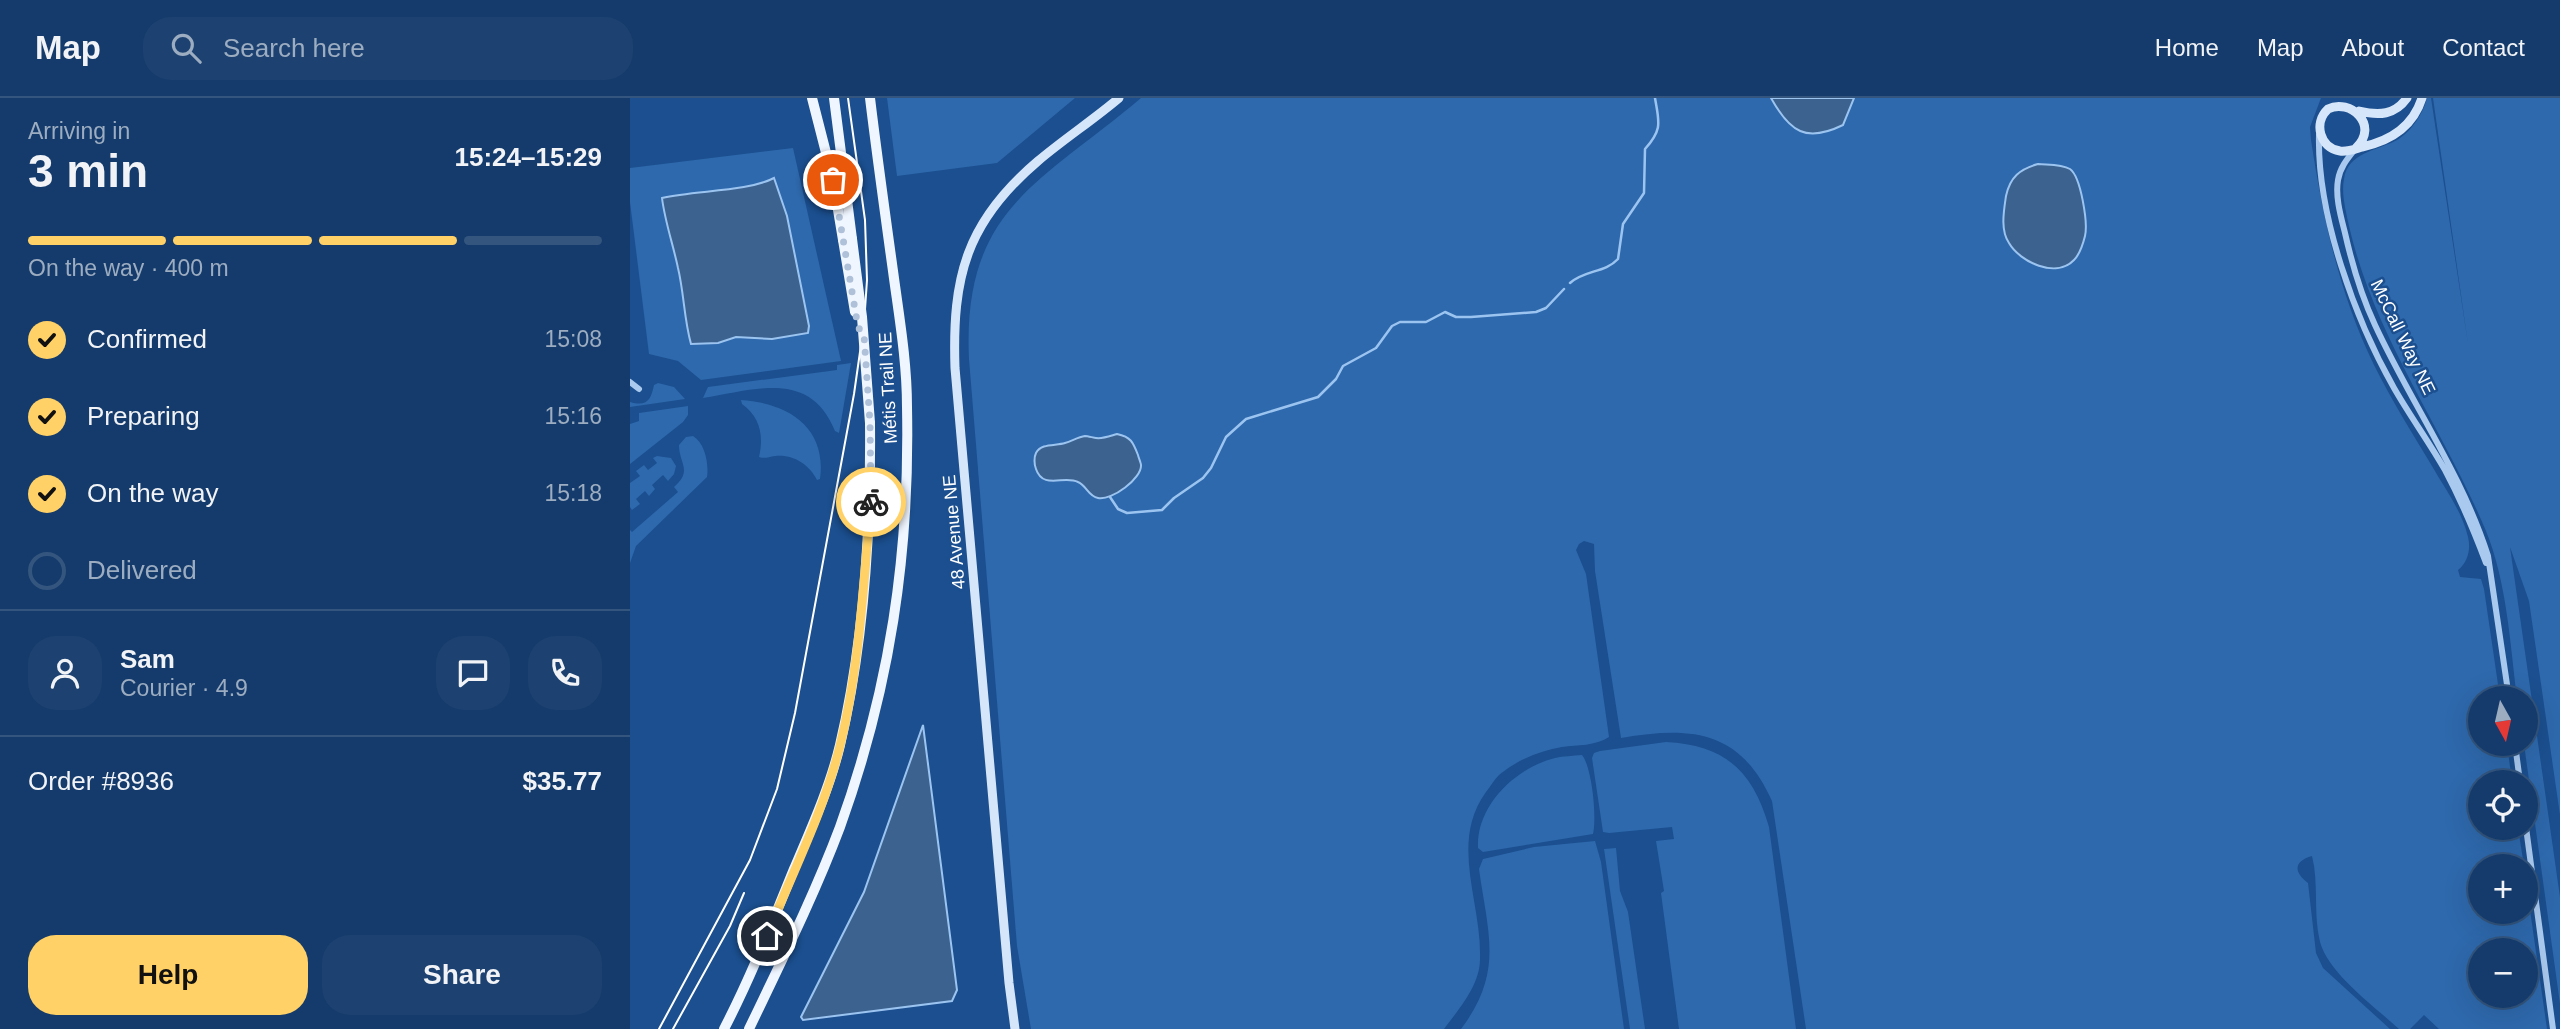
<!DOCTYPE html>
<meta charset="utf-8">
<style>
:root{--surface:#143b6b;--page:#1d4271;--text:#f1f3f6;--muted:#9dadc1;--line:#33557e;--accent:#ffd166}
body{margin:0;font-family:Arial,sans-serif;background:var(--page);color:var(--text);height:100vh;display:flex;flex-direction:column;font-size:26px;white-space:nowrap}
*{box-sizing:border-box;margin:0}
p{font-size:23px;color:var(--muted)}
.icon{flex:none;width:38px;height:38px;fill:none;stroke:currentColor;stroke-width:2;stroke-linecap:round;stroke-linejoin:round}
.map{position:relative;flex:1;overflow:hidden}
.drawer{display:flex;flex-direction:column;background:var(--surface);width:630px}
.drawer>*{flex:none}
.needle{width:46px;rotate:172deg}
.fabs{position:absolute;left:1838px;top:588px;display:grid;gap:14px}
.fabs a{display:grid;place-items:center;width:70px;height:70px;border-radius:50%;background:var(--surface);box-shadow:0 7px 28px #0002,0 0 0 2px var(--line);font-size:35px}
.pin{position:absolute;display:grid;place-items:center;width:60px;height:60px;color:#fff;margin:-30px;border:4px solid #fff;border-radius:50%;box-shadow:0 2px 7px #0007}
.courier{position:absolute;display:grid;place-items:center;width:70px;height:70px;margin:-35px;border:5px solid #ffd166;border-radius:50%;background:#fff;color:#222;box-shadow:0 2px 9px #0007}
.overview em{font-style:normal;font-weight:700}
.overview div{display:flex;flex-direction:column-reverse}
.overview{display:flex;align-items:center;justify-content:space-between;height:119px;padding:0 28px}
h1{font-size:46px;font-weight:700;line-height:52px}
.bar{display:grid;grid-template-columns:repeat(4,1fr);gap:10px 7px;align-content:center;height:84px;padding:0 28px}
.bar i{height:9px;border-radius:5px;background:var(--line)}
.bar .active{background:var(--accent)}
.bar p{grid-column:span 4}
.line{display:flex;align-items:center;gap:18px;padding:0 28px;border-top:2px solid var(--line)}
.line div{flex:1}
.round{display:grid;place-items:center;flex:none;width:74px;height:74px;border-radius:28px;background:var(--page)}
ol{padding:0 28px;list-style:none}
li{display:flex;align-items:center;gap:21px;height:77px}
li p{margin-inline-start:auto}
li .icon{padding:7px;border-radius:50%;background:var(--accent);color:#111;stroke-width:4}
li:last-child{color:var(--muted)}
li i{width:38px;height:38px;border:4px solid var(--line);border-radius:50%}
.primary-button{display:flex;gap:14px;margin-top:auto;padding:14px 28px}
.primary-button a{flex:1;height:80px;border-radius:28px;background:var(--accent);color:#111;font-size:28px;font-weight:700;line-height:80px;text-align:center}
.primary-button a+a{background:var(--page);color:var(--text)}
header{display:flex;align-items:center;gap:42px;box-sizing:border-box;height:98px;padding:0 35px;background:var(--surface);border-bottom:2px solid var(--line)}
header strong{font-size:33px}
nav{display:flex;gap:38px;margin-inline-start:auto;font-size:24px}
.search{width:490px;height:63px;background:var(--page);display:flex;align-items:center;gap:18px;box-sizing:border-box;padding:0 24px;border-radius:28px;color:var(--muted);font-size:26px}
main{display:flex;flex:1;min-height:0}
.map>svg:first-child{display:block}
.green{fill:#2e69ad;fill-rule:evenodd}
.water{fill:#3c6290;stroke:#9cc4f0;stroke-width:2}
.lines{fill:none;stroke-linecap:round;stroke-linejoin:round}
.stream{stroke:#9cc4f0;stroke-width:2.5}
.street{stroke:#a9c9ee;stroke-width:6}
.secondary{stroke:#d6e6fa;stroke-width:9}
.primary{stroke:#f0f6ff;stroke-width:10}
.tram{stroke:#fff;stroke-width:2}
.primary-bridge{stroke:#f0f6ff;stroke-width:10}
.done{stroke:#afc1d8;stroke-width:7;stroke-dasharray:0 12.6}
.route{stroke:#ffd166;stroke-width:9}
.labels{text-anchor:middle;stroke-width:5;stroke-linejoin:round;paint-order:stroke}
.street-label{font-size:18px;fill:#fff;stroke:#1b4f8f}
</style>
<header>
<strong>Map</strong>
<div class="search"><svg class="icon" aria-label="search" viewBox="0 0 24 24"><circle cx="10" cy="10" r="6"/><path d="M15 15l6 6"/></svg>Search here</div>
<nav><a>Home</a><a>Map</a><a>About</a><a>Contact</a></nav>
</header>
<main>
<section class="drawer">
<div class="overview"><div><h1>3 min</h1><p>Arriving in</p></div><em>15:24–15:29</em></div>
<div class="bar"><i class="active"></i><i class="active"></i><i class="active"></i><i></i><p>On the way · 400 m</p></div>
<ol>
<li><svg class="icon" aria-label="check" viewBox="0 0 24 24"><path d="M5 12l5 5 9-10"/></svg>Confirmed<p>15:08</p></li>
<li><svg class="icon" aria-label="check" viewBox="0 0 24 24"><path d="M5 12l5 5 9-10"/></svg>Preparing<p>15:16</p></li>
<li><svg class="icon" aria-label="check" viewBox="0 0 24 24"><path d="M5 12l5 5 9-10"/></svg>On the way<p>15:18</p></li>
<li><i></i>Delivered</li>
</ol>
<div class="line" style="height:126px"><a class="round"><svg class="icon" aria-label="person" viewBox="0 0 24 24"><circle cx="12" cy="8" r="4"/><path d="M4 21q1-7 8-7t8 7"/></svg></a><div><b>Sam</b><p>Courier · 4.9</p></div><a class="round"><svg class="icon" aria-label="chat" viewBox="0 0 24 24"><path d="M4 5h16v11H9l-5 4z"/></svg></a><a class="round"><svg class="icon" aria-label="phone" viewBox="0 0 24 24"><path d="M5 4h4l2 5-3 2q2 4 5 5l2-3 5 2v4C11 20 4 13 5 4z"/></svg></a></div>
<div class="line" style="height:91px"><div>Order #8936</div><b>$35.77</b></div>
<div class="primary-button"><a>Help</a><a>Share</a></div>
</section>
<div class="map">
<svg width="1930" height="931" viewBox="0 0 1930 931">
<rect width="100%" height="100%" fill="#1b4f8f"/>
<!-- green -->
<path class="green" d="M257,0H445L367,65L267,78Z
M511,0H1691L1680,29L1681,42C1693,120 1709,195 1744,267C1761,301 1782,335 1802,368C1815,391 1832,413 1838,439C1841,451 1838,464 1828,472L1830,479L1851,481L1854,491L1870,600H1850V646H1877L1882,684H1850V730H1888L1894,768H1850V814H1895V777L1917,931H1809L1794,917L1780,931H1769C1744,908 1699,876 1690,844C1683,815 1689,785 1682,758C1664,763 1663,774 1678,785L1686,855L1693,870L1760,931H1176L1142,703C1110,632 1062,628 991,640L965,473L964,446L954,443L949,446L946,452L956,476L979,639C965,648 948,647 932,649C909,653 887,662 869,677C864,682 860,689 856,694C819,745 852,804 850,861C850,887 829,911 814,931H401L387,848L339,261C332,110 411,85 511,0ZM1850,852H1895V898H1850Z
M1797,0H1801L1838,246L1803,0H1930V717L1899,503L1880,449L1930,799V906L1894,646L1895,600H1887C1880,545 1877,485 1856,433C1813,330 1744,238 1719,128C1716,113 1711,96 1714,81C1718,54 1747,53 1767,42C1781,34 1793,16 1797,0Z
M163,50L211,263L71,282L48,263L19,256L0,104V70Z
M221,265L209,335L205,333C180,271 125,292 73,300L78,289L207,272V267Z
M28,285L44,289L55,301L0,309V304C18,309 21,301 24,287Z
M111,302C158,305 197,329 190,381L187,382C179,366 163,356 145,358C138,359 135,361 129,359C134,337 130,319 112,306Z
M58,308V317L53,324L0,366V326L9,323V315Z
M63,338C75,345 79,366 77,379L6,448L0,465V432L2,434L48,394L44,389C63,372 49,366 49,347L56,339Z
M27,358L41,360L46,368L44,376L38,383L33,377L22,387L25,391L19,398L15,393L6,401L10,406L2,412L0,409V385L10,378L6,373L14,367L18,372L27,365L23,360Z
M1036,644C1095,647 1123,673 1139,729L1166,931H1049L1031,795L1034,793L1026,743L1044,741L1042,729L979,735L973,734L962,660L964,655L970,653Z
M952,657C962,669 967,720 963,736L853,754L848,750C846,708 885,670 925,660C933,658 943,658 952,657Z
M965,743L971,764L994,931H831C874,874 858,836 849,771L853,761L904,749Z
M986,750L990,793L998,814L1015,931H1000L974,751Z"/>
<!-- water -->
<path class="water" d="M1141,0H1224L1213,27C1176,45 1160,34 1141,0Z
M1408,66C1418,67 1431,66 1440,71C1451,79 1458,125 1455,138C1453,146 1450,156 1444,162C1426,181 1390,164 1379,145C1370,132 1374,112 1376,98C1380,79 1390,71 1408,66Z
M144,80L157,118L179,228L178,235L142,241L106,239L88,245L61,246C54,221 54,195 48,170C43,146 35,124 32,100C65,92 117,94 144,80Z
M487,336C501,339 503,344 508,357C508,358 511,365 511,367C512,380 482,403 468,400C458,398 457,388 448,384C434,377 413,392 406,371C404,366 404,359 406,355C411,345 426,348 435,345C442,343 448,339 455,338C458,338 464,340 466,340C473,341 480,338 487,336Z
M293,627L327,892L322,903L173,922L171,919L234,794Z"/>
<g class="lines">
<!-- stream -->
<path class="stream" d="M940,185C954,172 975,175 988,161L993,126L1014,95L1015,51C1033,31 1029,24 1025,0
M480,399L488,411L497,415L532,412L544,400L573,380L581,370L596,339L616,321L688,299L706,281L713,268L746,250L762,228L770,224H796L815,214L826,219H841L906,214L916,210L934,191"/>
<!-- street -->
<path class="street" d="M1689,37C1687,117 1725,221 1764,290C1780,318 1799,344 1815,372C1831,402 1844,433 1856,465
M1726,50C1718,60 1710,69 1708,82C1705,99 1711,119 1715,135C1722,166 1731,197 1745,227C1781,305 1832,376 1858,458L1879,600
M0,284L9,291
M1885,646L1890,684
M1895,722L1923,931"/>
<!-- secondary -->
<path class="secondary" d="M1729,13C1749,18 1765,17 1777,0
M1726,50C1750,27 1720,0 1698,11C1683,25 1690,50 1710,53C1718,54 1725,51 1732,49C1760,43 1783,29 1792,0
M385,931L379,885L325,270C322,179 336,124 408,63C434,41 463,22 489,0"/>
<!-- primary -->
<path class="primary" d="M182,0L203,82L213,142
M204,0L222,141
M94,931C121,879 142,825 164,771C181,731 200,689 210,647C234,545 241,429 240,325
M119,931C151,864 184,798 210,729C260,590 280,456 277,309C277,263 269,218 263,173C255,115 247,58 240,0"/>
<!-- tram -->
<path class="tram" d="M29,931L120,762L147,691L165,615L224,296L234,226L237,182L235,122L218,0
M43,931L100,828L114,795"/>
<!-- primary-bridge -->
<path class="primary-bridge" d="M222,141L232,219L240,325
M213,142L225,214"/>
</g>
<g class="lines">
<!-- done -->
<path class="done" d="M203,82L228,229L234,237L240,325L241,404"/>
<!-- route -->
<path class="route" d="M137,838C162,775 194,713 210,648C230,568 233,485 241,404"/>
</g>
<g class="labels">
<!-- street labels -->
<g class="street-label">
<text transform="translate(1773 239) rotate(64)" y="6">McCall Way NE</text>
<text transform="translate(258 290) rotate(-93)" y="6">Métis Trail NE</text>
<text transform="translate(324 434) rotate(-95)" y="6">48 Avenue NE</text>
</g>
</g>
</svg>
<div class="fabs">
<a><svg class="needle" viewBox="-14 -14 28 28"><path d="M0-13l5 13h-10z" fill="#e53935"/><path d="M0 13l5-13h-10z" fill="#9dadc1"/></svg></a>
<a><svg class="icon" aria-label="locate" viewBox="0 0 24 24"><circle cx="12" cy="12" r="6"/><path d="M12 2v4M12 18v4M2 12h4M18 12h4"/></svg></a>
<a>+</a>
<a>−</a>
</div>
<div class="pin" style="left:203px;top:82px;background:#ea580c"><svg class="icon" aria-label="bag" viewBox="0 0 24 24"><path d="M5 8h14l-1 12H6zM9 8a3 3 0 0 1 6 0"/></svg></div>
<div class="pin" style="left:137px;top:838px;background:#1f2937"><svg class="icon" aria-label="home" viewBox="0 0 24 24"><path d="M3 11l9-7 9 7M6 9v11h12V9"/></svg></div>
<div class="courier" style="left:241px;top:404px"><svg class="icon" aria-label="bike" viewBox="0 0 24 24"><circle cx="6" cy="16" r="4"/><circle cx="18" cy="16" r="4"/><path d="M6 16l4-8h5l3 8M10 8l3 8H6M13 5h3"/></svg></div>
</div>
</main>
